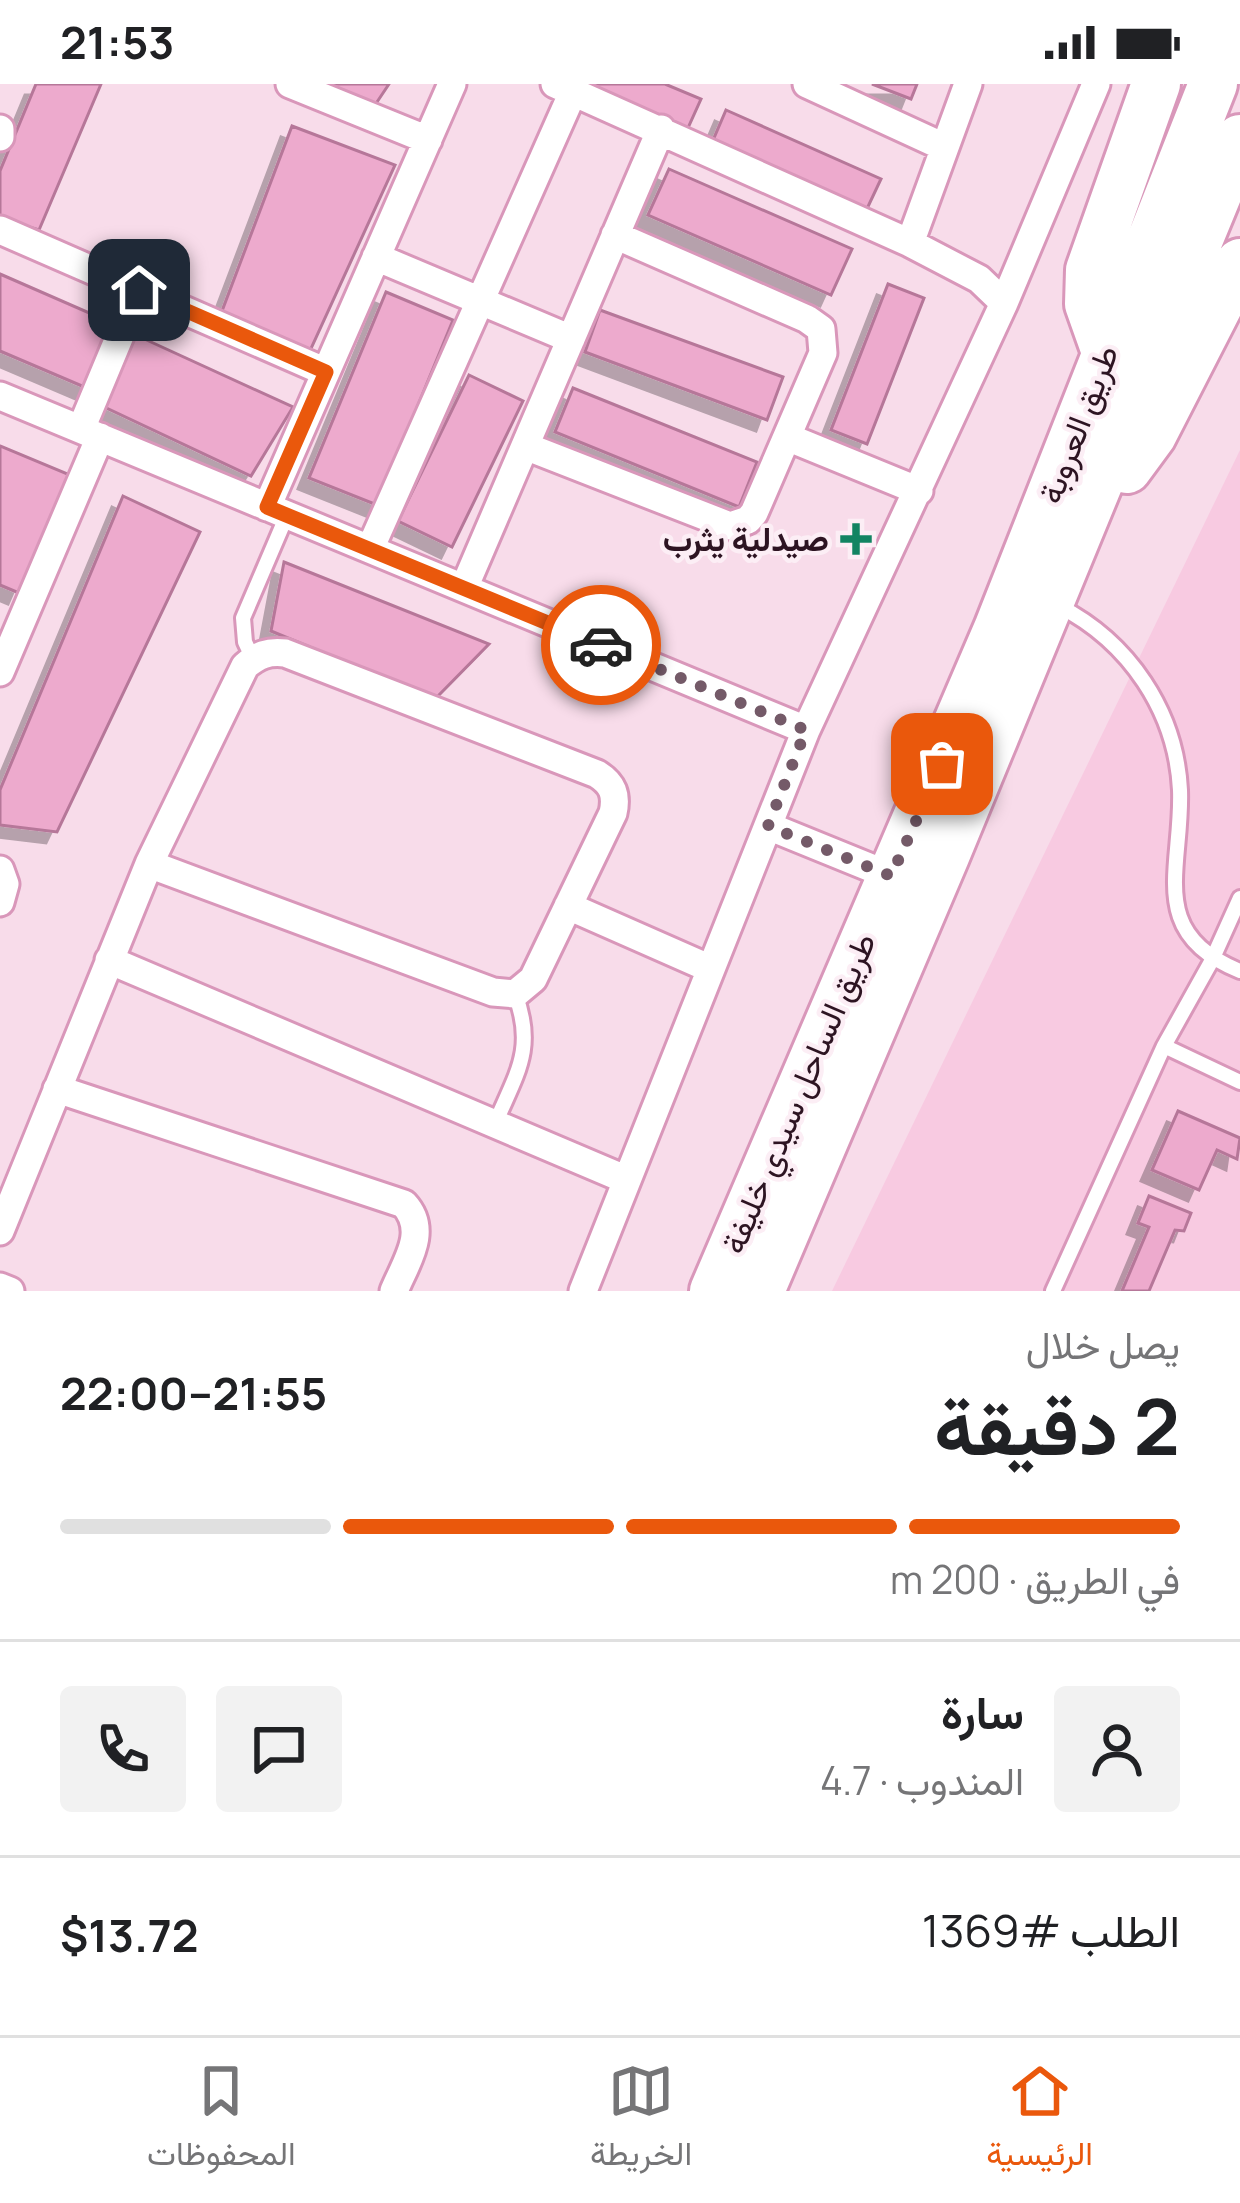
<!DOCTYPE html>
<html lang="ar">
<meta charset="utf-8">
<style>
:root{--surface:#fff;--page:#f2f2f2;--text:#202124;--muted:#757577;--line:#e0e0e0;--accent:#ea580c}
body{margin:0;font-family:Manrope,Vazirmatn,sans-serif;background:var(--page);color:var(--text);direction:rtl;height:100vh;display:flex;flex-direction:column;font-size:45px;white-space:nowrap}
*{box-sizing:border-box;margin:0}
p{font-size:39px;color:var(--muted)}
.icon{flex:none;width:66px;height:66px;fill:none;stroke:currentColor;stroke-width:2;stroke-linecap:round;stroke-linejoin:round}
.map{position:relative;height:1207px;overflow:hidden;direction:ltr}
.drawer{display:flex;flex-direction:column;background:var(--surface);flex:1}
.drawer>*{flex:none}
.pin{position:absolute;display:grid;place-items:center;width:102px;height:102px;color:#fff;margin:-51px;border-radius:24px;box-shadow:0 6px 18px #0006}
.courier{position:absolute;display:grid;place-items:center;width:120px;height:120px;margin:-60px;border:9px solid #ea580c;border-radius:50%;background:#fff;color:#222;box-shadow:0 3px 15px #0007}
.head em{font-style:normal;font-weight:700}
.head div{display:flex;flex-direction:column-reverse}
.head{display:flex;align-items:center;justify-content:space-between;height:204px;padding:0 60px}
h1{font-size:78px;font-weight:700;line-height:90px}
.bar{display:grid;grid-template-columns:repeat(4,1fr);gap:18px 12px;align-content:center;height:144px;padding:0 60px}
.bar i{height:15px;border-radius:9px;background:var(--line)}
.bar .current{background:var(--accent)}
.bar p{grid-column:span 4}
.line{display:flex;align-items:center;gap:30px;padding:0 60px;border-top:3px solid var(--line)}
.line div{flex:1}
.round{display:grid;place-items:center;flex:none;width:126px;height:126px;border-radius:12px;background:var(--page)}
.status{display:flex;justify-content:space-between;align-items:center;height:84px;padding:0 60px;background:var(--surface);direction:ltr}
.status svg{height:33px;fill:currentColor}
.menu{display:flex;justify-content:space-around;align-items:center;height:168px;border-top:3px solid var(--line);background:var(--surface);font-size:33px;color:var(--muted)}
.menu a{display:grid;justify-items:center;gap:6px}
.menu .current{color:var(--accent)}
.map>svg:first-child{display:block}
.built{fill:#f8cae1}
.building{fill:#edaacd;stroke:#b67799;stroke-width:3;filter:url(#shadow)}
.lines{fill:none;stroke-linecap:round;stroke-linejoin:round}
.lane-casing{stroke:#d997ba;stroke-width:20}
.street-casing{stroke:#d997ba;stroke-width:33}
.highway-casing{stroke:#d997ba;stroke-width:54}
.lane{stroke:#fff;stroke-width:14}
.street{stroke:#fff;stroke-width:27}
.highway{stroke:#fff;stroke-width:48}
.done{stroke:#745a68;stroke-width:12;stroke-dasharray:0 21.6}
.route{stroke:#ea580c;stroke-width:15}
.poi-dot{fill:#128462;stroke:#fceef5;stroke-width:4.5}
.labels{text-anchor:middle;stroke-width:9;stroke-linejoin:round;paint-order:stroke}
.street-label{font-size:33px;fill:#2d1422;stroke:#fceef5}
.poi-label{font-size:33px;font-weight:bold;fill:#2d1422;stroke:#fceef5;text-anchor:end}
</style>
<div class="status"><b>21:53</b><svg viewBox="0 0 49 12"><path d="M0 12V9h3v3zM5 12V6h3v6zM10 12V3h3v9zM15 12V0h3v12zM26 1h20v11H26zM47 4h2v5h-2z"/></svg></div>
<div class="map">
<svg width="1240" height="1207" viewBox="0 0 1240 1207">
<defs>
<filter id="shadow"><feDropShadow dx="-11" dy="11" stdDeviation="0" flood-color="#0004"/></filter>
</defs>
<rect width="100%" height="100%" fill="#f8dcea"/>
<!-- built -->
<path class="built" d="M1240,366V1207H832Z"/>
<!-- building -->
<path class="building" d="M36,0H101L39,146L0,134V87Z
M317,0H389L373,24Z
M574,0H665L701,15L687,46Z
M872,0H917L911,15Z
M726,26L881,95L865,129L711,61Z
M292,42L395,81L308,271L219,235Z
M669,85L852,165L831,211L648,131Z
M0,190L117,241L89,305L0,267Z
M888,200L924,214L867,360L831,346Z
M386,208L453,236L377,421L309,394Z
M600,226L783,293L767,336L585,268Z
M127,247L293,323L251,392L98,320Z
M469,291L523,317L452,463L398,437Z
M573,304L757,378L739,423L555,348Z
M0,362L70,391L19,509L0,501Z
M123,412L200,448L57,748L0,741V706Z
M284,478L489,560L435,615L271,547Z
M1178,1027L1240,1054L1237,1075L1217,1066L1199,1106L1152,1086Z
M1149,1112L1191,1129L1184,1147L1175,1146L1149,1207H1122L1149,1143L1138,1139Z"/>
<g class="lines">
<!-- lane casing -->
<g class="lane-casing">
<path id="lane" d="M1059,522C1129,558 1176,627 1180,706C1183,783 1145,849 1240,887
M253,575L245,558L243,534L287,431
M1164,962L1240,998
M495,1040C516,990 536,965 515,910
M1053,1207L1164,962L1212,876L1240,814"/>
</g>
<!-- street casing -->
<g class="street-casing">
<path id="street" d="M290,0L428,56
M555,0L910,159L979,195L1004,219
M807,0L944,63
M0,45V53
M0,146L326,288
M910,159L968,0
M376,173L571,255
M0,312L806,646
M81,345L139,206
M787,353L919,407
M525,362L730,442L748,436L754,429L823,269L821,245L807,235L615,151
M267,423L452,0
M370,465L573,8
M464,504L661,45
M0,588L100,353
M768,742L891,792
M0,786L5,800L0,818
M568,822L711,885
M109,876L627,1096
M57,1005L404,1120C429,1147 406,1178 394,1207
M0,1147L149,780L245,582C258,571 268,567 285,569L597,690C613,700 617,711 613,729L533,895L515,910L493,908L149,780
M0,1203L10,1207
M583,1207L806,646L1004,219L1096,0"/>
</g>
<!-- highway casing -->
<g class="highway-casing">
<path id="highway" d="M1106,268L1089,220L1090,186L1156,0
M1127,385L1152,351L1240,179
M714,1207L998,545L1213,0
M760,1207L945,772L1240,55"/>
</g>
<!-- lane -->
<use href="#lane" class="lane"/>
<!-- street -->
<use href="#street" class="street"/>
<!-- highway -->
<use href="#highway" class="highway"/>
</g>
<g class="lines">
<!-- done -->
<path class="done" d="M601,561L806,646L768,742L891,792L942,680"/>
<!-- route -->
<path class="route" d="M139,206L326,288L267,423L601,561"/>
</g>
<!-- markers -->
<path class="poi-dot" d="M850 437h12v12h12v12h-12v12h-12v-12h-12v-12h12z"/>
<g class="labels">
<!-- street labels -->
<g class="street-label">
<text transform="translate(1078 340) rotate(-69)" y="12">طريق العروبة</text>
<text transform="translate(798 1009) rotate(-67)" y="12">طريق الساحل سيدي خليفة</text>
</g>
<!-- poi labels -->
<g class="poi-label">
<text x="829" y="467">صيدلية يثرب</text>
</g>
</g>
</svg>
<div class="pin" style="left:942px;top:680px;background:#ea580c"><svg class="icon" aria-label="bag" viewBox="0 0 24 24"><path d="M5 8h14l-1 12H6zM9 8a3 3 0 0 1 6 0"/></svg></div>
<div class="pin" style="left:139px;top:206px;background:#1f2937"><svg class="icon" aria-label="home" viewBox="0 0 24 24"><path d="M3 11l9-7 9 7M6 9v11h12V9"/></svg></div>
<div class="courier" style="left:601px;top:561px"><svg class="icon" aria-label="car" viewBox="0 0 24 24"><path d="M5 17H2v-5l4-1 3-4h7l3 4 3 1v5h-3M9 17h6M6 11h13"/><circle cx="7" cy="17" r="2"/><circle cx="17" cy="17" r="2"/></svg></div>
</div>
<section class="drawer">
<div class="head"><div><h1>2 دقيقة</h1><p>يصل خلال</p></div><em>21:55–22:00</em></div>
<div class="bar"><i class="current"></i><i class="current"></i><i class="current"></i><i></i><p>في الطريق · 200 m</p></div>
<div class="line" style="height:216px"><a class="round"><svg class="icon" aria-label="person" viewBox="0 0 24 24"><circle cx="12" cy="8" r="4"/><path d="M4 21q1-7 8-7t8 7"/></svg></a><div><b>سارة</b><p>المندوب · 4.7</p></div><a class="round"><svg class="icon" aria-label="chat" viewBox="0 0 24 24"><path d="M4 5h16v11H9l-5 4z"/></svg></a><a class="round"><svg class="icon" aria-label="phone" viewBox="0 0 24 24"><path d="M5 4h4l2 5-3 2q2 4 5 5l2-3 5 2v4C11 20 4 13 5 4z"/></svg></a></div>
<div class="line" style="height:156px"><div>الطلب #1369</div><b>$13.72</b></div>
</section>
<nav class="menu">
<a class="current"><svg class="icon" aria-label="home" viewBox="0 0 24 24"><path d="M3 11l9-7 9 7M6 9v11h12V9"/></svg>الرئيسية</a>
<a><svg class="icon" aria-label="map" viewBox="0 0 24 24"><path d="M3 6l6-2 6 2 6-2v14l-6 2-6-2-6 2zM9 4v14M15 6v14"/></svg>الخريطة</a>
<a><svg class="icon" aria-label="saved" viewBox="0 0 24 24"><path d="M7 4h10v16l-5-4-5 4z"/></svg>المحفوظات</a>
</nav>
